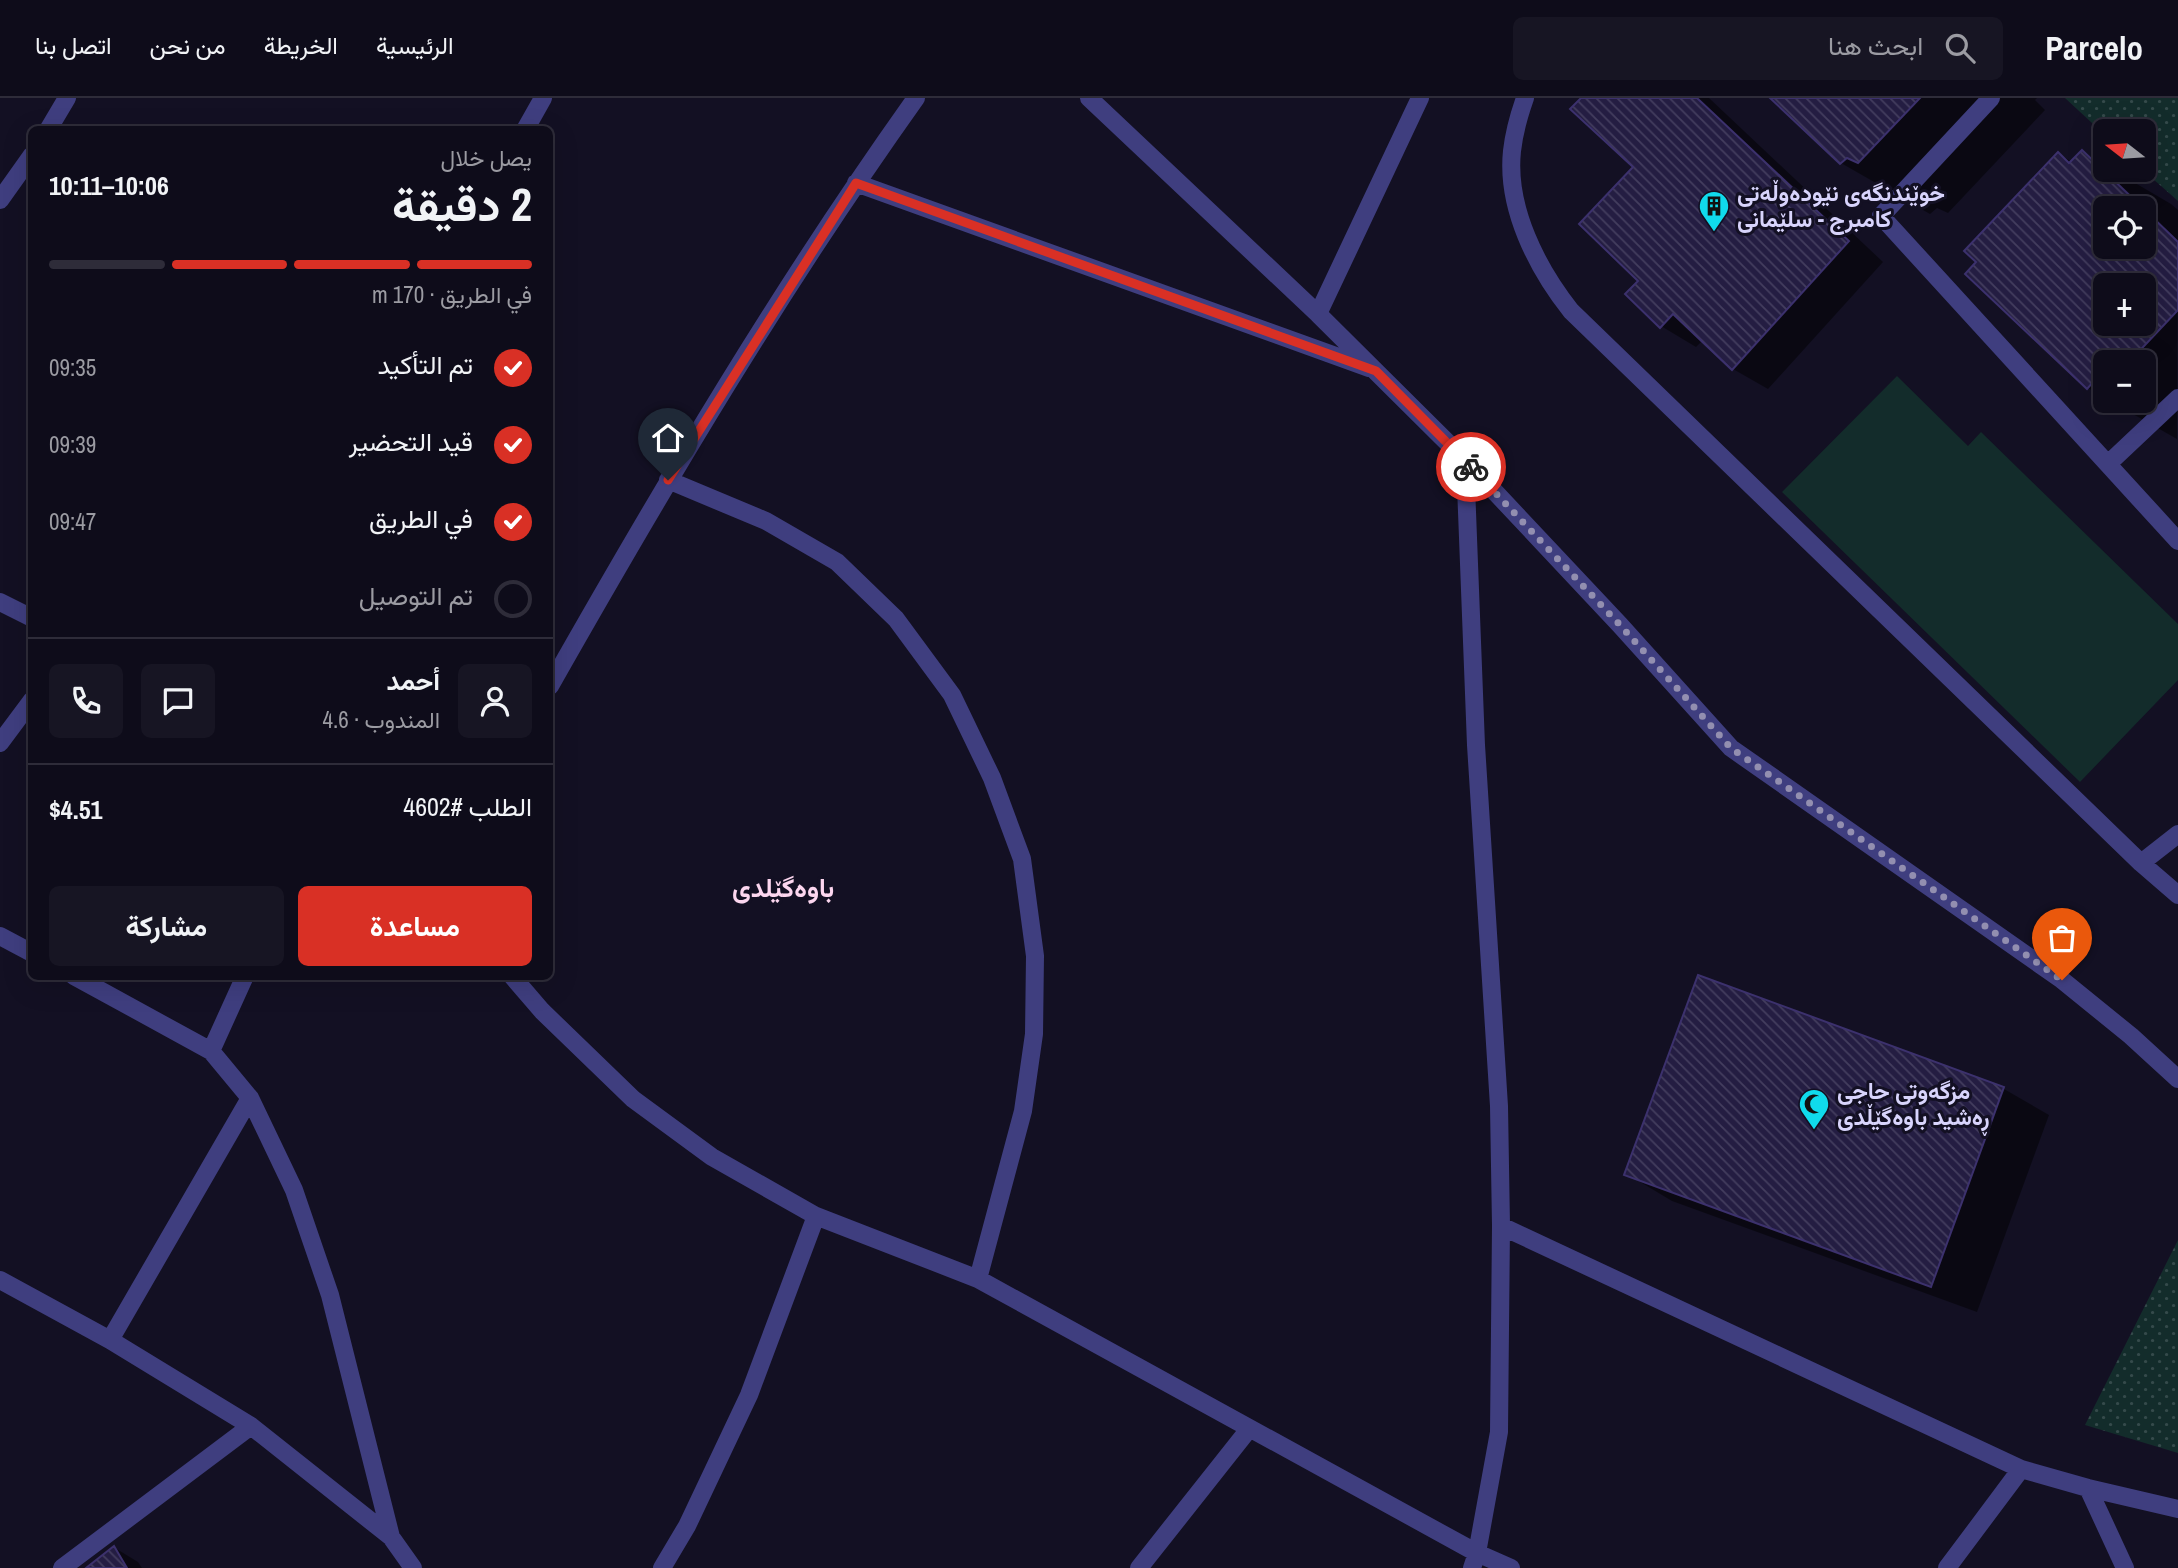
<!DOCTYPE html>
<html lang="ar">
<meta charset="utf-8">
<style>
:root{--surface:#0e0c1a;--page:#171523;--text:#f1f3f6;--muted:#9b9ba2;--line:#2e2c39;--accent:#d93025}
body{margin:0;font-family:"Archivo Narrow",Vazirmatn,sans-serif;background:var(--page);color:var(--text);direction:rtl;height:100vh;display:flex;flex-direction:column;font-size:26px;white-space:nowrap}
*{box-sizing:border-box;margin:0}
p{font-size:23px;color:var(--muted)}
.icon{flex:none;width:38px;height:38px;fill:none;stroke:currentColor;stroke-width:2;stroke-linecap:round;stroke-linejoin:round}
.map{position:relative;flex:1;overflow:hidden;direction:ltr}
.drawer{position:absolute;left:28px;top:28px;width:525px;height:854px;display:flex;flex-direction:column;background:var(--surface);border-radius:10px;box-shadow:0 7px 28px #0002,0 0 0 2px var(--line);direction:rtl}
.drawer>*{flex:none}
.needle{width:46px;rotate:287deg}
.controls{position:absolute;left:2093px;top:21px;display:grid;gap:14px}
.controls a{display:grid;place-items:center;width:63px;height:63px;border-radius:10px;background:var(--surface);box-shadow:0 7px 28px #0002,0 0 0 2px var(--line);font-size:35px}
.pin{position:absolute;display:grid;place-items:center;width:60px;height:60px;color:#fff;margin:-72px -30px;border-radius:50% 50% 50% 0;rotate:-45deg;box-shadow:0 0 7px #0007}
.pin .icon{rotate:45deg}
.courier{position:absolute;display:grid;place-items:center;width:70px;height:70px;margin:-35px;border:5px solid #d93025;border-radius:50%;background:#fff;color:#222;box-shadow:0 2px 9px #0007}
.summary em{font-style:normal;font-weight:700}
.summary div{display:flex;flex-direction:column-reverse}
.summary{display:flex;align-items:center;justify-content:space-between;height:119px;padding:0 21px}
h1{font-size:46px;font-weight:700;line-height:52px}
.bar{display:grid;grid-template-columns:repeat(4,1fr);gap:10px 7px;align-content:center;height:84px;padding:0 21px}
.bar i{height:9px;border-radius:5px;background:var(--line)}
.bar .selected{background:var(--accent)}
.bar p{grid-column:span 4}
.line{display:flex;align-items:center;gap:18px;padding:0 21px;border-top:2px solid var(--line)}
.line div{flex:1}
.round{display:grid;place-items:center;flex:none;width:74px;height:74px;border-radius:10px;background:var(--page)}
ol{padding:0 21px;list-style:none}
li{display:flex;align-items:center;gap:21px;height:77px}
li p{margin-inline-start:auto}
li .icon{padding:7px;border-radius:50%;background:var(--accent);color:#fff;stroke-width:4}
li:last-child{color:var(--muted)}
li i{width:38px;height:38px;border:4px solid var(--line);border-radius:50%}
.primary-button{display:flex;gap:14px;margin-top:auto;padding:14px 21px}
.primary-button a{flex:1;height:80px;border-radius:10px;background:var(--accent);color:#fff;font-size:28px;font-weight:700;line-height:80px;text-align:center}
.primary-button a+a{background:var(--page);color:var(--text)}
header{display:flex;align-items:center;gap:42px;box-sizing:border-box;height:98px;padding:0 35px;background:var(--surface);border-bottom:2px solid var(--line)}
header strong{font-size:33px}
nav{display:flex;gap:38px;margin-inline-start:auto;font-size:24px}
.search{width:490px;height:63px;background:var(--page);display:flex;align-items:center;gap:18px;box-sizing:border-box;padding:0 24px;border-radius:10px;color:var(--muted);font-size:26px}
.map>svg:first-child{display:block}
.park{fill:url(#park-dots)}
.pitch{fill:#132c2b}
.shadow{fill:#0007;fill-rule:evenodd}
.building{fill:url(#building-back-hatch);stroke:#3c316d;stroke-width:2;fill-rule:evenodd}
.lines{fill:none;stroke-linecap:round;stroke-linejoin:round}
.minor{stroke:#3f3e7f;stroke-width:18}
.done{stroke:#938fb0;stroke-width:7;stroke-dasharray:0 12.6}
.route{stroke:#d93025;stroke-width:9}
.labels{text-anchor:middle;stroke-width:6;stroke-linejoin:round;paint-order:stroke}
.poi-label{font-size:23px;font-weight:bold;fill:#d8d4fc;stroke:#131023;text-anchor:start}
.quarter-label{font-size:26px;font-weight:bold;fill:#fcd6ef;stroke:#131023}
</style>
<header>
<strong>Parcelo</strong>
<div class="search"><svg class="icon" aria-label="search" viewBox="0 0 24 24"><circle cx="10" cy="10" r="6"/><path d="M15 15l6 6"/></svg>ابحث هنا</div>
<nav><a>الرئيسية</a><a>الخريطة</a><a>من نحن</a><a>اتصل بنا</a></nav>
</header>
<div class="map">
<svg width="2178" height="1470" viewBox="0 0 2178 1470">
<defs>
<pattern id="park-dots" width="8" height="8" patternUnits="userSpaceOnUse" patternTransform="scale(1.75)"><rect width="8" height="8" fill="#132c2b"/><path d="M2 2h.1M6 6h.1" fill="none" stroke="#354a4b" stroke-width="1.8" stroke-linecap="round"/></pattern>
<pattern id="building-back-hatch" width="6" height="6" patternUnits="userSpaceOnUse" patternTransform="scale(1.75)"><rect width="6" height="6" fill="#241d42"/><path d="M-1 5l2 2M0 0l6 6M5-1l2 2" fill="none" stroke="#433d5e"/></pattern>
</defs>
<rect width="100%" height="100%" fill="#131023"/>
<!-- park -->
<path class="park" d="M2065,0H2178V103L2143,72L2144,33H2105V37Z
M2178,1142V1355L2085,1327Z"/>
<!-- pitch -->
<path class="pitch" d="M1897,278L1968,348L1981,334L2178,526V582L2080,684L1782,394Z"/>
<!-- shadow -->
<path class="shadow" d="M1584,0H1709L1883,164L1768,291L1733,271L1703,242L1696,249L1661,228L1640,182L1636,69Z
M1773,0H2037L2035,2L2045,12L1948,115L1937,110L1930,116L1841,65Z
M2082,54L2105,67V72H2113L2171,106L2178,112L2177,341L2110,303H2144V264H2105V300L2088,290L2059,56L2072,64ZM2105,110H2144V149H2105ZM2105,187H2144V226H2105Z
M1699,880L2004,991L2049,1017L1977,1214L1672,1103L1627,1076Z
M115,1450L138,1464L142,1470H89Z"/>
<!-- building -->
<path class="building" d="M1581,0H1697L1849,143L1732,272L1673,216L1660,230L1625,196L1638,183L1579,126L1633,69L1570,11Z
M1770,0H1920L1858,65L1847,60L1840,66Z
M2082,52L2143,110H2105V149H2144V111L2178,144V212L2129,264H2105L2104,290L2093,284L2087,291L1965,176L1976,164L1964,153L2058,54L2069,65ZM2105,187H2144V226H2105Z
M1698,877L2004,989L1931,1189L1624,1077Z
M114,1448L127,1470H86Z"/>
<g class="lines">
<!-- minor -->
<path class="minor" d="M1089,0L1318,216L1465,362L1620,527L1731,650L2062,882L2131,938L2178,981
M1525,0C1519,17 1514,35 1512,53C1506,110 1537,170 1571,213L2141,765L2178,797
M1991,0L1881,118L2178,443
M48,32L67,0
M525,32L543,0
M856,85L1369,270
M0,102L32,57
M1318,216L1420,0
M1465,362L1476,647L1499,1008L1501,1128L1499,1334L1477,1455L1472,1470
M2109,365L2178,300
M668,382L766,423L837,464L896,521L952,597L992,680L1022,761L1035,858L1034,936L1023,1013L978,1181
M0,504L32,520
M550,588C664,387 782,188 916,0
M0,645L32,602
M2141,765L2178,736
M0,838L32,855
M74,878L211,953L250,1000L294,1092L330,1197L391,1439
M512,878L542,913L633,1001L712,1059L816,1118L978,1181L1477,1455L1511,1470
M211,953L245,878
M1501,1128L2021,1371L2088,1390L2178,1411
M0,1182L110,1242L251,1328L391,1439L413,1470
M110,1242L250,1000
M2088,1390L2125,1470
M62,1470L251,1328
M662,1470L687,1428L749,1297L816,1118
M1139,1470L1249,1331
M1947,1470L2021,1371"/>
</g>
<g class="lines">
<!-- done -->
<path class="done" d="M1471,369L1620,527L1731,650L2062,882"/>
<!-- route -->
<path class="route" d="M668,382L856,85L1376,273L1471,369"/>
</g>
<!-- icons -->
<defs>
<g id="building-pin" transform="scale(1.575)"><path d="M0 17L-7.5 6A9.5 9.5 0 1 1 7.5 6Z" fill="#10daec" stroke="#131023"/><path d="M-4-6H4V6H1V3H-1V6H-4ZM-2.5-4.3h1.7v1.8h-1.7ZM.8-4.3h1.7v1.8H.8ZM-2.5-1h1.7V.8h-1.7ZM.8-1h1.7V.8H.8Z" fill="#111"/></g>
<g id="mosque-pin" transform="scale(1.575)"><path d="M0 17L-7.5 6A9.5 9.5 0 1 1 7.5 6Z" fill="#10daec" stroke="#131023"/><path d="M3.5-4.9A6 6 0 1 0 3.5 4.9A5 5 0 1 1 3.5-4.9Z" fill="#111"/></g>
</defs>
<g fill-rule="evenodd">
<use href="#building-pin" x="1714" y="108"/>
<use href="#mosque-pin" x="1814" y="1006"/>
</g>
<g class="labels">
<!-- poi labels -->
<g class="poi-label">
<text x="1737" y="103">خوێندنگەی نێودەوڵەتی<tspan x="1737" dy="26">کامبرج - سلێمانی</tspan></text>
<text x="1837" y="1001">مزگەوتی حاجی<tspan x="1837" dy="26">ڕەشید باوەگێڵدی</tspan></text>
</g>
<!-- quarter labels -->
<g class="quarter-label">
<text x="783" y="799">باوەگێلدی</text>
</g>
</g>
</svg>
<div class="controls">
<a><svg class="needle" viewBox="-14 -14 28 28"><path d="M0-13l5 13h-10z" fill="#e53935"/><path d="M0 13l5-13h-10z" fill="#9b9ba2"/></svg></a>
<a><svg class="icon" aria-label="locate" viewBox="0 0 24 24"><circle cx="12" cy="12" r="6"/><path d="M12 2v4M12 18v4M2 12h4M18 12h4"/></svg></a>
<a>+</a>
<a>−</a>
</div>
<div class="pin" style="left:2062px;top:882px;background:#ea580c"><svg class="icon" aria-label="bag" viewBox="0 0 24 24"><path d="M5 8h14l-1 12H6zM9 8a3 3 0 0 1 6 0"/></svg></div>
<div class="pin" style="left:668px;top:382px;background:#1f2937"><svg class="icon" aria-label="home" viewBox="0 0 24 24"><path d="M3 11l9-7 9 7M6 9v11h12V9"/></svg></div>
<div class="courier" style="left:1471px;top:369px"><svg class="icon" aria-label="bike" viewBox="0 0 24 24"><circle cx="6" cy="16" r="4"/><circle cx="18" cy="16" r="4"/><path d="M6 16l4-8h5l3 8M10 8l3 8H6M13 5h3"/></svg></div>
<section class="drawer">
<div class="summary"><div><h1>2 دقيقة</h1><p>يصل خلال</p></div><em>10:06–10:11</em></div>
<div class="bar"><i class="selected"></i><i class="selected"></i><i class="selected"></i><i></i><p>في الطريق · 170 m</p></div>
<ol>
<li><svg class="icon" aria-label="check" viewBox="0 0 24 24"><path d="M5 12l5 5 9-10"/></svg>تم التأكيد<p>09:35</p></li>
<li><svg class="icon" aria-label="check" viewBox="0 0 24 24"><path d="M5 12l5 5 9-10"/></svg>قيد التحضير<p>09:39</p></li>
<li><svg class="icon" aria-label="check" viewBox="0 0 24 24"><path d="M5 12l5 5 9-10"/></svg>في الطريق<p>09:47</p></li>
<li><i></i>تم التوصيل</li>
</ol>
<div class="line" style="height:126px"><a class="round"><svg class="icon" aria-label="person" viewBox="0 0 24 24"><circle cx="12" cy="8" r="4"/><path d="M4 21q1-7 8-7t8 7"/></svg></a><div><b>أحمد</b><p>المندوب · 4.6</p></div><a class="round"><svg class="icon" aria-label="chat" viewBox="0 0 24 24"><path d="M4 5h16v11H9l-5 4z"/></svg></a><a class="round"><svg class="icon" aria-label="phone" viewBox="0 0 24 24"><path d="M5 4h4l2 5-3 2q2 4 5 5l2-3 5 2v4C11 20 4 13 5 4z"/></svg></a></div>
<div class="line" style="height:91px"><div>الطلب #4602</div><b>$4.51</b></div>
<div class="primary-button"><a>مساعدة</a><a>مشاركة</a></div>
</section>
</div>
